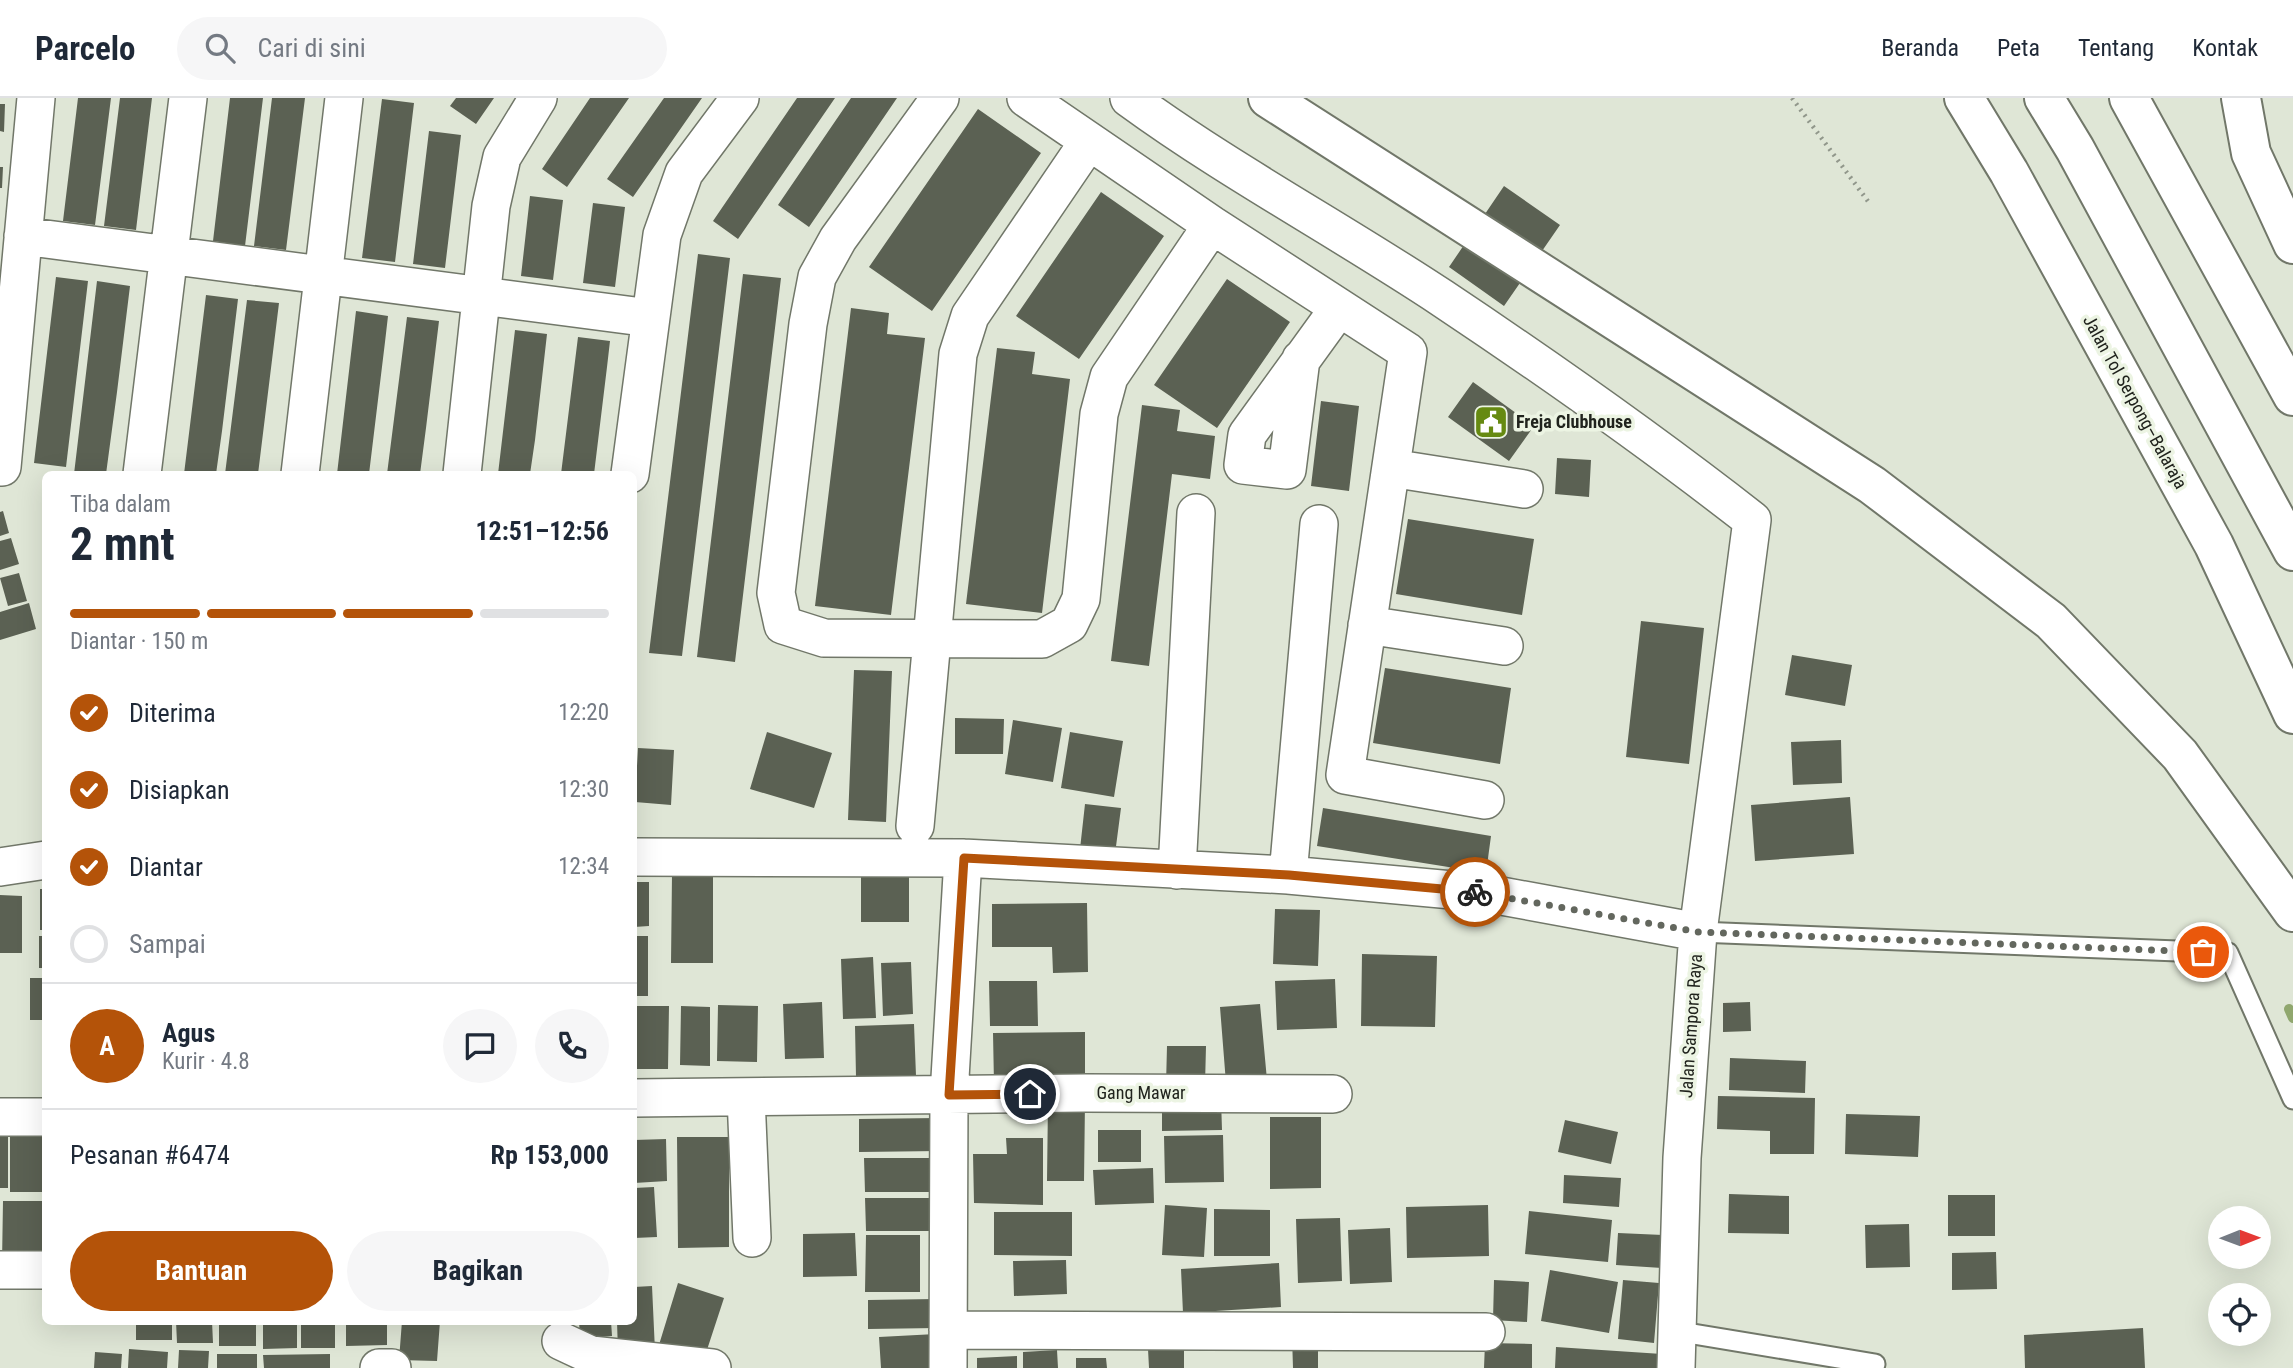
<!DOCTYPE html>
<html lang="id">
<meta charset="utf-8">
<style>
:root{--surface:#fff;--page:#f6f6f7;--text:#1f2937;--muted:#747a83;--line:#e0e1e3;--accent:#b45309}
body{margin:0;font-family:"Roboto Condensed",sans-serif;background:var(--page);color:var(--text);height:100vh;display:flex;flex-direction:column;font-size:26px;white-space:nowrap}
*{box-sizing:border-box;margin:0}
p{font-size:23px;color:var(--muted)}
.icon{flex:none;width:38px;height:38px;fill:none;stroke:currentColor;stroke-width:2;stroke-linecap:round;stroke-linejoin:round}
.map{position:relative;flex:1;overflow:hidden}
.panel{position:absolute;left:42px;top:373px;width:595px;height:854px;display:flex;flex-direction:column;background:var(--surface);border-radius:10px;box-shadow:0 7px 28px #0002}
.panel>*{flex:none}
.needle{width:46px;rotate:89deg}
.tools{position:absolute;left:2208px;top:1108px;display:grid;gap:14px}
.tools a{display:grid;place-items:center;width:63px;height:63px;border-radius:50%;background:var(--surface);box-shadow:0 7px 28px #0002;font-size:35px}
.pin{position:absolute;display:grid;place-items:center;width:60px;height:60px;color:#fff;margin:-30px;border:4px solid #fff;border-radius:50%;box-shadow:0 2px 7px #0007}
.courier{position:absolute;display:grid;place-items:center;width:70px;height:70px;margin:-35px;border:5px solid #b45309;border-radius:50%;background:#fff;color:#222;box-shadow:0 2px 9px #0007}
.overview em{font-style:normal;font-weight:700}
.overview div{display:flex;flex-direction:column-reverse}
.overview{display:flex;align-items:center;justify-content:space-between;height:119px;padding:0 28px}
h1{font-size:46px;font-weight:700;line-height:52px}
.bar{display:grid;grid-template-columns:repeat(4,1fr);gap:10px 7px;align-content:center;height:84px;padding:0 28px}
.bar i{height:9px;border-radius:5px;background:var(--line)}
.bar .selected{background:var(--accent)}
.bar p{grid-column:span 4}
.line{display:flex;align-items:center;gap:18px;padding:0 28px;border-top:2px solid var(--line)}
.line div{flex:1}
.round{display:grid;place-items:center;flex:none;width:74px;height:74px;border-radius:37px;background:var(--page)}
ol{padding:0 28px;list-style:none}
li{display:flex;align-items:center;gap:21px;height:77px}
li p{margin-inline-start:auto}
li .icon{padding:7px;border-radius:50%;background:var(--accent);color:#fff;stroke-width:4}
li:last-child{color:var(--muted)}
li i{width:38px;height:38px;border:4px solid var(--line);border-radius:50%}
.button{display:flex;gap:14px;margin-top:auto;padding:14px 28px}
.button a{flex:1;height:80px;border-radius:42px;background:var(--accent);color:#fff;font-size:28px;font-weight:700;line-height:80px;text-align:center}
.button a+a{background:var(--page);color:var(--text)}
header{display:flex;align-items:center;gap:42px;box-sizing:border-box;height:98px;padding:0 35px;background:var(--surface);border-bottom:2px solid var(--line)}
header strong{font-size:33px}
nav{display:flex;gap:38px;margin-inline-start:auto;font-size:24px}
.search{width:490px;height:63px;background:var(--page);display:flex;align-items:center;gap:18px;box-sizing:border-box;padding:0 24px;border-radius:38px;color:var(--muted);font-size:26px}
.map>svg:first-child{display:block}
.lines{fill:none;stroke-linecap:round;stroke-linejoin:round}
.stream{stroke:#90a76e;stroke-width:10}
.building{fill:#5b6153}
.service-casing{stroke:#717769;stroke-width:23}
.minor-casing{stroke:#717769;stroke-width:40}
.motorway-casing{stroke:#717769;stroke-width:42}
.path{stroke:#91978b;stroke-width:4.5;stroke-dasharray:2 5;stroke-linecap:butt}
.service{stroke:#fff;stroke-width:19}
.minor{stroke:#fff;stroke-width:37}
.motorway{stroke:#fff;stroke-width:38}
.done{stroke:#63675e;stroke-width:7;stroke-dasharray:0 12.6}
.route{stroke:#b45309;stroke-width:9}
.labels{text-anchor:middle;stroke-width:7;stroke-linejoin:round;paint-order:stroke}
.street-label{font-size:18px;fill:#20231d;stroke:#ecf4e3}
.poi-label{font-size:18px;font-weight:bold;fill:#20231d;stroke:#ecf4e3;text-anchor:start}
</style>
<header>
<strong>Parcelo</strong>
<div class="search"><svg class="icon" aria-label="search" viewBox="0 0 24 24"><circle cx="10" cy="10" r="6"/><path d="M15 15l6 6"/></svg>Cari di sini</div>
<nav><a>Beranda</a><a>Peta</a><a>Tentang</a><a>Kontak</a></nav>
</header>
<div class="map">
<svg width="2293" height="1270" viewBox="0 0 2293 1270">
<rect width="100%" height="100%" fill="#dfe6d6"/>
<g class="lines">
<!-- stream -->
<path class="stream" d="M2289,911L2293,920"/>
</g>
<!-- building -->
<path class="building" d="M78,0H111L95,127L63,123Z
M120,0H152L136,132L104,128Z
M230,0H263L245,148L213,143Z
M272,0H305L286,152L254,148Z
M456,0H494L476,26L450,8Z
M590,0H629L567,89L542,71Z
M664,0H702L633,99L607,81Z
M797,0H835L738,141L713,123Z
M851,0H897L809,129L778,107Z
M382,1L414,5L395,164L362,160Z
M0,6H5L4,34L0,33Z
M978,11L1041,55L932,213L869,169Z
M429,33L461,37L445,170L413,166Z
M0,69H3L2,90H0Z
M1504,88L1560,127L1504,208L1449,169Z
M1101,94L1164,138L1079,261L1016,218Z
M530,98L563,102L553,182L521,178Z
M593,105L625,109L615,189L583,185Z
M698,156L730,160L682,558L649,555Z
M743,176L781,180L735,564L697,559Z
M56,179L88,183L66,369L34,365Z
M1227,181L1290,224L1217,330L1154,287Z
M97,183L130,188L117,294L106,376H74Z
M206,197L238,201L222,333L216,376H184Z
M247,202L279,205L258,376H225Z
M851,210L889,215L887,236L925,240L891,517L815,508Z
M356,213L388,218L385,244L369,376H337Z
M407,219L439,223L426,330L420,376H387Z
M515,232L547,236L535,342L530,376H498Z
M578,239L610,243L607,269L594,376H561Z
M997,250L1035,254L1032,276L1070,281L1042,515L966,506Z
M1473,284L1534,328L1509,363L1448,319Z
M1321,303L1359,308L1349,393L1311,388Z
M1142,307L1180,312L1177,333L1215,338L1210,381L1172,376L1149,568L1111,563Z
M1557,360L1591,362L1589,399L1555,396Z
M3,413L9,435L0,438V414Z
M1408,421L1534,441L1522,517L1396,496Z
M11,440L19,466L0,472V443Z
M19,475L27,503L8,508L0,480Z
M29,505L36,531L0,542V514Z
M1641,523L1704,530L1689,666L1626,659Z
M1792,557L1852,567L1845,608L1785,597Z
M1385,570L1511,590L1500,666L1373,645Z
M854,572L892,573L886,724L848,722Z
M955,620L1004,621L1003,656H955Z
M1013,622L1062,630L1053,684L1005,676Z
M767,634L832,655L814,710L750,691Z
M1070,634L1123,643L1114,699L1061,690Z
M1841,642L1842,685L1793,687L1791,644Z
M638,650L674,652L671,707L635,704Z
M1850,699L1854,756L1755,763L1751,707Z
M1085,706L1121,710L1115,756L1080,751Z
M1323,710L1491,738L1486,775L1317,748Z
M672,776H713V865H671Z
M909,777V824H861V778Z
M634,784H649V828L634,829Z
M40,791H46V832H40Z
M0,797L22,798V855H0Z
M1087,805L1088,874L1053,875L1052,849H992V806Z
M1275,811L1320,812L1318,868L1273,866Z
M39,838H46V870H39Z
M634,838H648V898H634Z
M1362,856L1437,858L1435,929L1361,928Z
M873,859L876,920L843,921L841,861Z
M911,864L913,916L883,918L881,865Z
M30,880H46V922H30Z
M1335,881L1337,930L1277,932L1275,883Z
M989,883H1037L1038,928H990Z
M822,904L824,960L785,961L783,906Z
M1750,904L1751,933L1723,934V905Z
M1260,906L1267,982L1226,985L1220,909Z
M718,907L758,908L757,964L717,963Z
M635,908H669L668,971H634Z
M681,908L710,909V968L680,967Z
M914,926L916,978L856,979L855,928Z
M1085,934V985L994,986L993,935Z
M1167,948H1206L1205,987H1166Z
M1730,960L1806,963L1805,995L1729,992Z
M1718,998L1815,1000L1814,1056H1770V1033L1717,1031Z
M1221,1001L1222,1032L1162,1033V1002Z
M1048,1003H1085L1084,1083H1047Z
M1846,1016L1920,1018L1918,1059L1845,1056Z
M1270,1019H1321V1090L1270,1091Z
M938,1020L939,1053L859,1054V1021Z
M1565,1022L1618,1034L1611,1066L1558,1054Z
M46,1029V1094H10V1030Z
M0,1031H8V1090H0Z
M1098,1032H1141V1064H1098Z
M1223,1037L1224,1084L1165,1085L1164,1038Z
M677,1039H729V1149L678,1150Z
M1006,1040H1043V1107L974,1105L973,1056H1007Z
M666,1041L667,1083L634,1085V1042Z
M864,1060H931V1094H865Z
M1153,1070L1154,1105L1095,1107L1093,1072Z
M1564,1077L1621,1080L1619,1109L1563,1105Z
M654,1089L657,1139L634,1140V1090Z
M1729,1096L1789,1098V1136L1728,1135Z
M1948,1097H1995V1138H1948Z
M865,1100H933V1133H866Z
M3,1103H43L42,1165H2Z
M1165,1107L1207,1110L1204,1159L1162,1157Z
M1488,1107L1489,1158L1407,1160L1406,1109Z
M1214,1111L1270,1112V1158H1214Z
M1529,1113L1612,1122L1608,1164L1525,1156Z
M994,1114H1072V1158L994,1157Z
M1340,1120L1342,1183L1298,1185L1296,1121Z
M1909,1126L1910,1169L1866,1170L1865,1127Z
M1390,1130L1392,1184L1350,1186L1348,1132Z
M855,1135L857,1178L803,1179V1136Z
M1618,1135L1663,1137L1662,1170L1616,1167Z
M866,1137H920V1194H865Z
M1996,1154L1997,1191L1952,1192V1155Z
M1066,1162L1067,1196L1014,1198L1013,1163Z
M1279,1165L1281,1209L1183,1215L1181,1171Z
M1550,1172L1618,1184L1609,1235L1541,1223Z
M1494,1182L1529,1184L1527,1224L1493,1222Z
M1623,1182L1659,1185L1654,1245L1618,1241Z
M678,1185L724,1200L703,1264L658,1250Z
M652,1188L655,1253L618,1255L617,1223H634V1189Z
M936,1201L937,1230L868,1231V1202Z
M136,1223H172V1242H136Z
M176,1223H212L213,1245H177Z
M219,1223H256V1248H219Z
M263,1223H297V1250L263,1251Z
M301,1223H335V1250H301Z
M346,1223H387V1247L346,1248Z
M402,1223H440L437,1263L399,1262Z
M579,1223H611L612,1238L580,1240Z
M2143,1230L2145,1270H2025L2024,1237Z
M936,1236L937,1270H881L879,1239Z
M1292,1238H1318V1270H1293Z
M1485,1245L1532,1246V1270H1484Z
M1556,1249L1662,1256L1661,1270H1555Z
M1184,1250V1270H1149L1148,1251Z
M129,1251L168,1254L167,1270H128Z
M179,1252L209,1253L208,1270H178Z
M1057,1252L1058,1270H1023V1254Z
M95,1254L122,1256L121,1270H94Z
M217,1256H257V1270H217Z
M330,1256V1270H264L263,1257Z
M1017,1258V1270H977V1260Z
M1076,1260H1106L1107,1270H1076Z"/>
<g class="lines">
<!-- service casing -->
<g class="service-casing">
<path id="service" d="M1698,834L2228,855L2293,1001
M1675,1233L1875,1266"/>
</g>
<!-- minor casing -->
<g class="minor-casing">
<path id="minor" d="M940,0L838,141L817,179L808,226L776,495L783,527L824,540L1042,541L1069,526L1081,501L1099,316L1109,279L1212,127
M1026,0L1212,127L1408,254L1345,677L1485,702
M1129,0C1229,73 1338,131 1442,200C1547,270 1652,344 1752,422L1698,834L1682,1060L1676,1270
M23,138L650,220
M1301,261L1287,372L1243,367L1247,337L1339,210
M2,369L36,0
M1391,370L1524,391
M142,376L188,0
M300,376L344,0
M462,376L491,108L502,59L538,0
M630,376L662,137L684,75L740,0
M1367,527L1504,548
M915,728L958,256L970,218L1089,43
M634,759L963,760L1288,777L1485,795L1698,834
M0,769L46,762
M1177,772L1196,415
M1288,777L1319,426
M746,999L752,1140
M634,1000L1085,995L1333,996
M0,1019H46
M0,1172H46
M948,1232L1486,1234
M561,1243L591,1257L712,1270
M379,1270H392
M948,1270L949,997L963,760"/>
</g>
<!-- motorway casing -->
<g class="motorway-casing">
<path id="motorway" d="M1268,0L1872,387L2051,523L2180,657L2293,814
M1964,0L2009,74L2214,447L2293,616
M2044,0L2075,51L2293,453
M2129,0L2293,298
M2241,0L2251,55L2293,146"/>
</g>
<!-- path -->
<path class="path" d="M1792,0L1870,106"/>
<!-- service -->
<use href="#service" class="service"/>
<!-- minor -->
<use href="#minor" class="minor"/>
<!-- motorway -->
<use href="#motorway" class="motorway"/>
</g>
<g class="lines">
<!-- done -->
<path class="done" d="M1475,794L1698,834L2203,854"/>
<!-- route -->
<path class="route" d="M1030,996L949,997L964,760L1289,777L1475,794"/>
</g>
<!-- icons -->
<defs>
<g id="civic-square" transform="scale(1.75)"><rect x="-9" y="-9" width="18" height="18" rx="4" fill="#668a11" stroke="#ecf4e3"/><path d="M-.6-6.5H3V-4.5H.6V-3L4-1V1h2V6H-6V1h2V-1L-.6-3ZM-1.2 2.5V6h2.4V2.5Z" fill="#fff"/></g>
</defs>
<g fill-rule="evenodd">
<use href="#civic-square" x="1491" y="324"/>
</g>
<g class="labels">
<!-- street labels -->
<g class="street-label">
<text transform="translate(2135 304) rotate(61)" y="6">Jalan Tol Serpong–Balaraja</text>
<text transform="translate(1691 928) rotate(-86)" y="6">Jalan Sampora Raya</text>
<text x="1141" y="1001">Gang Mawar</text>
</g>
<!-- poi labels -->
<g class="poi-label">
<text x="1516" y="330">Freja Clubhouse</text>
</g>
</g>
</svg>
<div class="tools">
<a><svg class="needle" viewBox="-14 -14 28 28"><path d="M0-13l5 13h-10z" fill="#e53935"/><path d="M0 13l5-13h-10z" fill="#747a83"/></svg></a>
<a><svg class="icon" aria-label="locate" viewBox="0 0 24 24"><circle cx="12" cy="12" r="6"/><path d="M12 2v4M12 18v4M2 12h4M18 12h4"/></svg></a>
</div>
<div class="pin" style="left:2203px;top:854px;background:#ea580c"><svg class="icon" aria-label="bag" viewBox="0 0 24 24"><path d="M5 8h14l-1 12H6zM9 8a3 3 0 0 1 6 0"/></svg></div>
<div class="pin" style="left:1030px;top:996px;background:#1f2937"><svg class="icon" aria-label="home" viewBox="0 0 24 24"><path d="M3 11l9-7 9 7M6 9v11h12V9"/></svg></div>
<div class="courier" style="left:1475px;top:794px"><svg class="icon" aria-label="bike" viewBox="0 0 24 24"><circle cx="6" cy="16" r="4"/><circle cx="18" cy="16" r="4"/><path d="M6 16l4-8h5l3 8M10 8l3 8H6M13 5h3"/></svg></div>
<section class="panel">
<div class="overview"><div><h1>2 mnt</h1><p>Tiba dalam</p></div><em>12:51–12:56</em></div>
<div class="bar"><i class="selected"></i><i class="selected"></i><i class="selected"></i><i></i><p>Diantar · 150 m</p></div>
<ol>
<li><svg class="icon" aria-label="check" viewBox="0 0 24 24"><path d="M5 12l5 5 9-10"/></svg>Diterima<p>12:20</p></li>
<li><svg class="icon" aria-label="check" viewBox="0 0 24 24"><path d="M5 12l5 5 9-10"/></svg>Disiapkan<p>12:30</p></li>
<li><svg class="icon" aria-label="check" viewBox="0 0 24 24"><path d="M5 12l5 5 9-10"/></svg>Diantar<p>12:34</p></li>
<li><i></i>Sampai</li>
</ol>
<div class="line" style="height:126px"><b class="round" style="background:var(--accent);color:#fff">A</b><div><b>Agus</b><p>Kurir · 4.8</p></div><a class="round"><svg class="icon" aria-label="chat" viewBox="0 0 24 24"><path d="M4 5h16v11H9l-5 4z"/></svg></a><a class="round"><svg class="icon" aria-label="phone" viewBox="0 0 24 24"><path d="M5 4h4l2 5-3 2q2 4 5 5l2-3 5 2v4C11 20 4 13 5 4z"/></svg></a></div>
<div class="line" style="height:91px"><div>Pesanan #6474</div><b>Rp 153,000</b></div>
<div class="button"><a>Bantuan</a><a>Bagikan</a></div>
</section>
</div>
